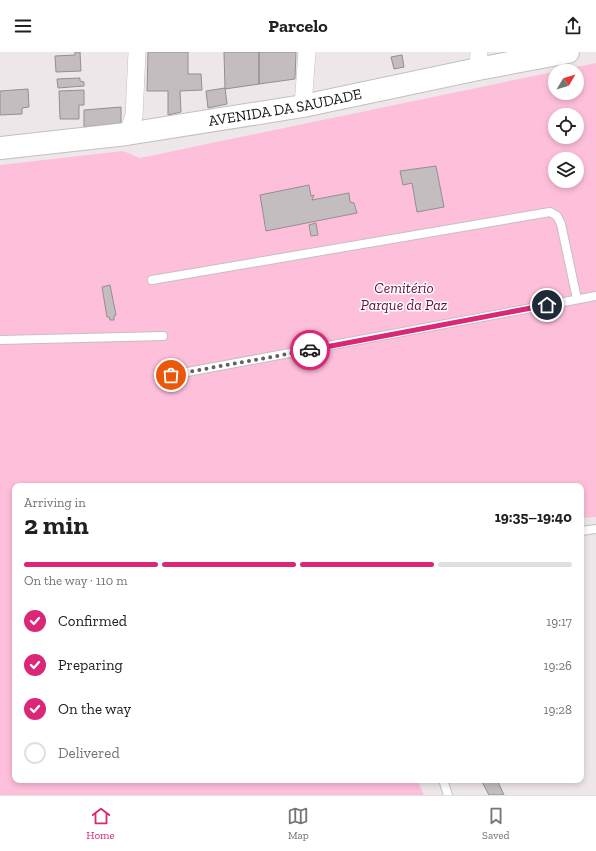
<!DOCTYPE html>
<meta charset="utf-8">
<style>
:root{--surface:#fff;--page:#f6f6f6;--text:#202124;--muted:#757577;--line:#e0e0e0;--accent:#db2777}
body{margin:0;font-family:"Zilla Slab",serif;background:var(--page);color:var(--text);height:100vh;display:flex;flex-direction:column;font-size:15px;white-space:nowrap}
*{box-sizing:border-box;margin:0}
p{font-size:13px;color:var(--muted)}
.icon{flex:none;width:22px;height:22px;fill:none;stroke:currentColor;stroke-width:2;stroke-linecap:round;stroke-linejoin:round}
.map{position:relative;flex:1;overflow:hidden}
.panel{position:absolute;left:12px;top:431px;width:572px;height:300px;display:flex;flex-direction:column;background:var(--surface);border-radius:8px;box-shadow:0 2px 6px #0003}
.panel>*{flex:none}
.needle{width:26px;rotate:52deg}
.buttons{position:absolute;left:548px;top:12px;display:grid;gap:8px}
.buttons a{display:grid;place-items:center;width:36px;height:36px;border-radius:50%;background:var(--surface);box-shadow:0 2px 6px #0003;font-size:20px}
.pin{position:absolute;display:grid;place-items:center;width:34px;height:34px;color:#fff;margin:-17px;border:2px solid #fff;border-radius:50%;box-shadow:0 1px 4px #0007}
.courier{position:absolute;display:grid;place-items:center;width:40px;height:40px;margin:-20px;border:3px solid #db2777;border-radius:50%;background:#fff;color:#222;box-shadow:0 1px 5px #0007}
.headline em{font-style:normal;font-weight:700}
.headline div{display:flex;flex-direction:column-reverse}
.headline{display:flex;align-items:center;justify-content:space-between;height:68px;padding:0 12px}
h1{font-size:26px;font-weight:700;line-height:30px}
.bar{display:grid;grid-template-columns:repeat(4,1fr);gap:6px 4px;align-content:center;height:48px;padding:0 12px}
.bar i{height:5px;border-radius:3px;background:var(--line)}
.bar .current{background:var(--accent)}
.bar p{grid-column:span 4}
ol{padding:0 12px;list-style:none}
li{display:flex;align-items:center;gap:12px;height:44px}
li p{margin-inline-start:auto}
li .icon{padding:4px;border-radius:50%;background:var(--accent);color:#fff;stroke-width:4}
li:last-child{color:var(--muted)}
li i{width:22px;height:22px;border:2px solid var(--line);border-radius:50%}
header{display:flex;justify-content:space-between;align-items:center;height:52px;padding:0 12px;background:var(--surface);font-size:18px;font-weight:700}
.menu{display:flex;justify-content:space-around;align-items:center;height:56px;border-top:1px solid var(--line);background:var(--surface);font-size:11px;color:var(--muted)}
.menu a{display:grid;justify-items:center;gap:2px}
.menu .current{color:var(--accent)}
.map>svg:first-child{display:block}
.green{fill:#febfda;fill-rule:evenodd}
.building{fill:#c3bdc0;stroke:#948e91}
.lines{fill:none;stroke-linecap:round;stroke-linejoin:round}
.lane-casing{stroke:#c5bfc1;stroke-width:10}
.street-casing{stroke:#c5bfc1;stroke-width:18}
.secondary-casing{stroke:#c5bfc1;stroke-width:24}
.lane{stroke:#fff;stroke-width:8}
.street{stroke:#fff;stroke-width:17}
.secondary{stroke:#fff;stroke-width:22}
.done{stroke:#646062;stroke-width:4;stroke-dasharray:0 7.2}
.route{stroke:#db2777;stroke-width:5}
.labels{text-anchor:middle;stroke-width:3;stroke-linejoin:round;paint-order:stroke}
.street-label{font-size:15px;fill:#191718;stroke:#fff}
.park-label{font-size:15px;font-style:italic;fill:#640e3f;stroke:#fff}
</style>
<header><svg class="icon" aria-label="menu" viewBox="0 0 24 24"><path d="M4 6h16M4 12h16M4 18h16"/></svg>Parcelo<svg class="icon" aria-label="share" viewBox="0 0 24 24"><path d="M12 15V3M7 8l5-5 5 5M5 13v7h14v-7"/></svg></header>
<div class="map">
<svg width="596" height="743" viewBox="0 0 596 743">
<rect width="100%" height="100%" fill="#eee7ea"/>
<!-- green -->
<path class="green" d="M596,11V465L581,466V434H15V728H417L424,743H0V113L123,99L140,106ZM555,19H577V41H555ZM555,63H577V85H555ZM555,107H577V129H555Z"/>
<!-- building -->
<path class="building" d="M75,0H80L81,19L56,20L55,4L75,3Z
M148,0H188V22H201L202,38L180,39L181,60L168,63V39H147Z
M224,0H259V32L225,37Z
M259,0H296L295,27L259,32Z
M402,3L404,15L394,17L391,5Z
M80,26V29L84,30V34L58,36L57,27Z
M225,36L227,52L208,56L206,39Z
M28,37L29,55L22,56V62L0,63V39Z
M84,38V53H79V67H60L59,39Z
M121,55V71L84,75V58Z
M436,114L444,155L417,160L412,131L403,133L400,119Z
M309,133L311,144L314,143L312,148L349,141L350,150L354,151L357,161L266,179L260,143Z
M316,171L318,183L311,184L309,173Z
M110,233L116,263L114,264V268H110L109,265H107L102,235Z
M481,728H497L504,743H489Z"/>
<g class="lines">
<!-- lane casing -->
<g class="lane-casing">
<path id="lane" d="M152,228L550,160L557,164L561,172L577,247
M0,288L163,284
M171,323L596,244
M581,479L596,477
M443,728L448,743"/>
</g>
<!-- street casing -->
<g class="street-casing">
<path id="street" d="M478,17L479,0
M303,54L307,0
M127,82L134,64L137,0"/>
</g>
<!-- secondary casing -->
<g class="secondary-casing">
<g id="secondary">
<path id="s1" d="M0,96L127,82L303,54L478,17L568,0"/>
</g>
</g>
<!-- lane -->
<use href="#lane" class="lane"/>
<!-- street -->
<use href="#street" class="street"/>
<!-- secondary -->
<use href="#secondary" class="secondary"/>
</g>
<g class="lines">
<!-- done -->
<path class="done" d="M171,323L310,298"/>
<!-- route -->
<path class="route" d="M310,298L547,253"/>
</g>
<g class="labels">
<!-- street labels -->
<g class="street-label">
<text dy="5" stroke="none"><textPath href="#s1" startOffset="288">AVENIDA DA SAUDADE</textPath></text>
</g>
<!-- park labels -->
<g class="park-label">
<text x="404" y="241">Cemitério<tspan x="404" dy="17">Parque da Paz</tspan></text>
</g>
</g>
</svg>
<div class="buttons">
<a><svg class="needle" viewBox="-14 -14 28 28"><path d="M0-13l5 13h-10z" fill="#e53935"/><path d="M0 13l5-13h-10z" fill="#757577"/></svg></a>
<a><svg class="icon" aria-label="locate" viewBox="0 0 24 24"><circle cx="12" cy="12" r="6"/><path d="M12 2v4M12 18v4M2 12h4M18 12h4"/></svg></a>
<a><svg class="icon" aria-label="layers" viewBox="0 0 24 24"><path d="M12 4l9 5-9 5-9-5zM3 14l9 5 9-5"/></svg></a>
</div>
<div class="pin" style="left:171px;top:323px;background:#ea580c"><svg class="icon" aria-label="bag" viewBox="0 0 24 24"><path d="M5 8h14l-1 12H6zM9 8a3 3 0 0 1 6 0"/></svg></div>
<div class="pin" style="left:547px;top:253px;background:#1f2937"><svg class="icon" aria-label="home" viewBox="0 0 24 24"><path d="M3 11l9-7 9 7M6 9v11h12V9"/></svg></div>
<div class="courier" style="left:310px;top:298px"><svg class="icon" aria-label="car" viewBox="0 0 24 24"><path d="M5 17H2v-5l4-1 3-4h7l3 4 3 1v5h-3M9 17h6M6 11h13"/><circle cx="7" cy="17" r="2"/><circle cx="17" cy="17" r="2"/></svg></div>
<section class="panel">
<div class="headline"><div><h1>2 min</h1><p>Arriving in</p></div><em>19:35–19:40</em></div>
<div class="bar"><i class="current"></i><i class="current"></i><i class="current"></i><i></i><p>On the way · 110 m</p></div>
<ol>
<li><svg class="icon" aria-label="check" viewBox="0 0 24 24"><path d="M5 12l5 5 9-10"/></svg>Confirmed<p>19:17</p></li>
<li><svg class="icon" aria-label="check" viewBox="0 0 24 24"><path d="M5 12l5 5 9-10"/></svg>Preparing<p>19:26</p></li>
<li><svg class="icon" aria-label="check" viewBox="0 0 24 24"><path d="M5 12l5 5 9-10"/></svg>On the way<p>19:28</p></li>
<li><i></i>Delivered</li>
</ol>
</section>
</div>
<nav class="menu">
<a class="current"><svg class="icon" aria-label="home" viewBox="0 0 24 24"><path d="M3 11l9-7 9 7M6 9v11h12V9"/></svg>Home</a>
<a><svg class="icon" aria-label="map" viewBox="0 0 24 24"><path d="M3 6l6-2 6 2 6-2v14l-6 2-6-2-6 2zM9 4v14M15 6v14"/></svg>Map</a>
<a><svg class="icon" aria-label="saved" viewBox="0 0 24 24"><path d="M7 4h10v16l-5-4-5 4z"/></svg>Saved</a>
</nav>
